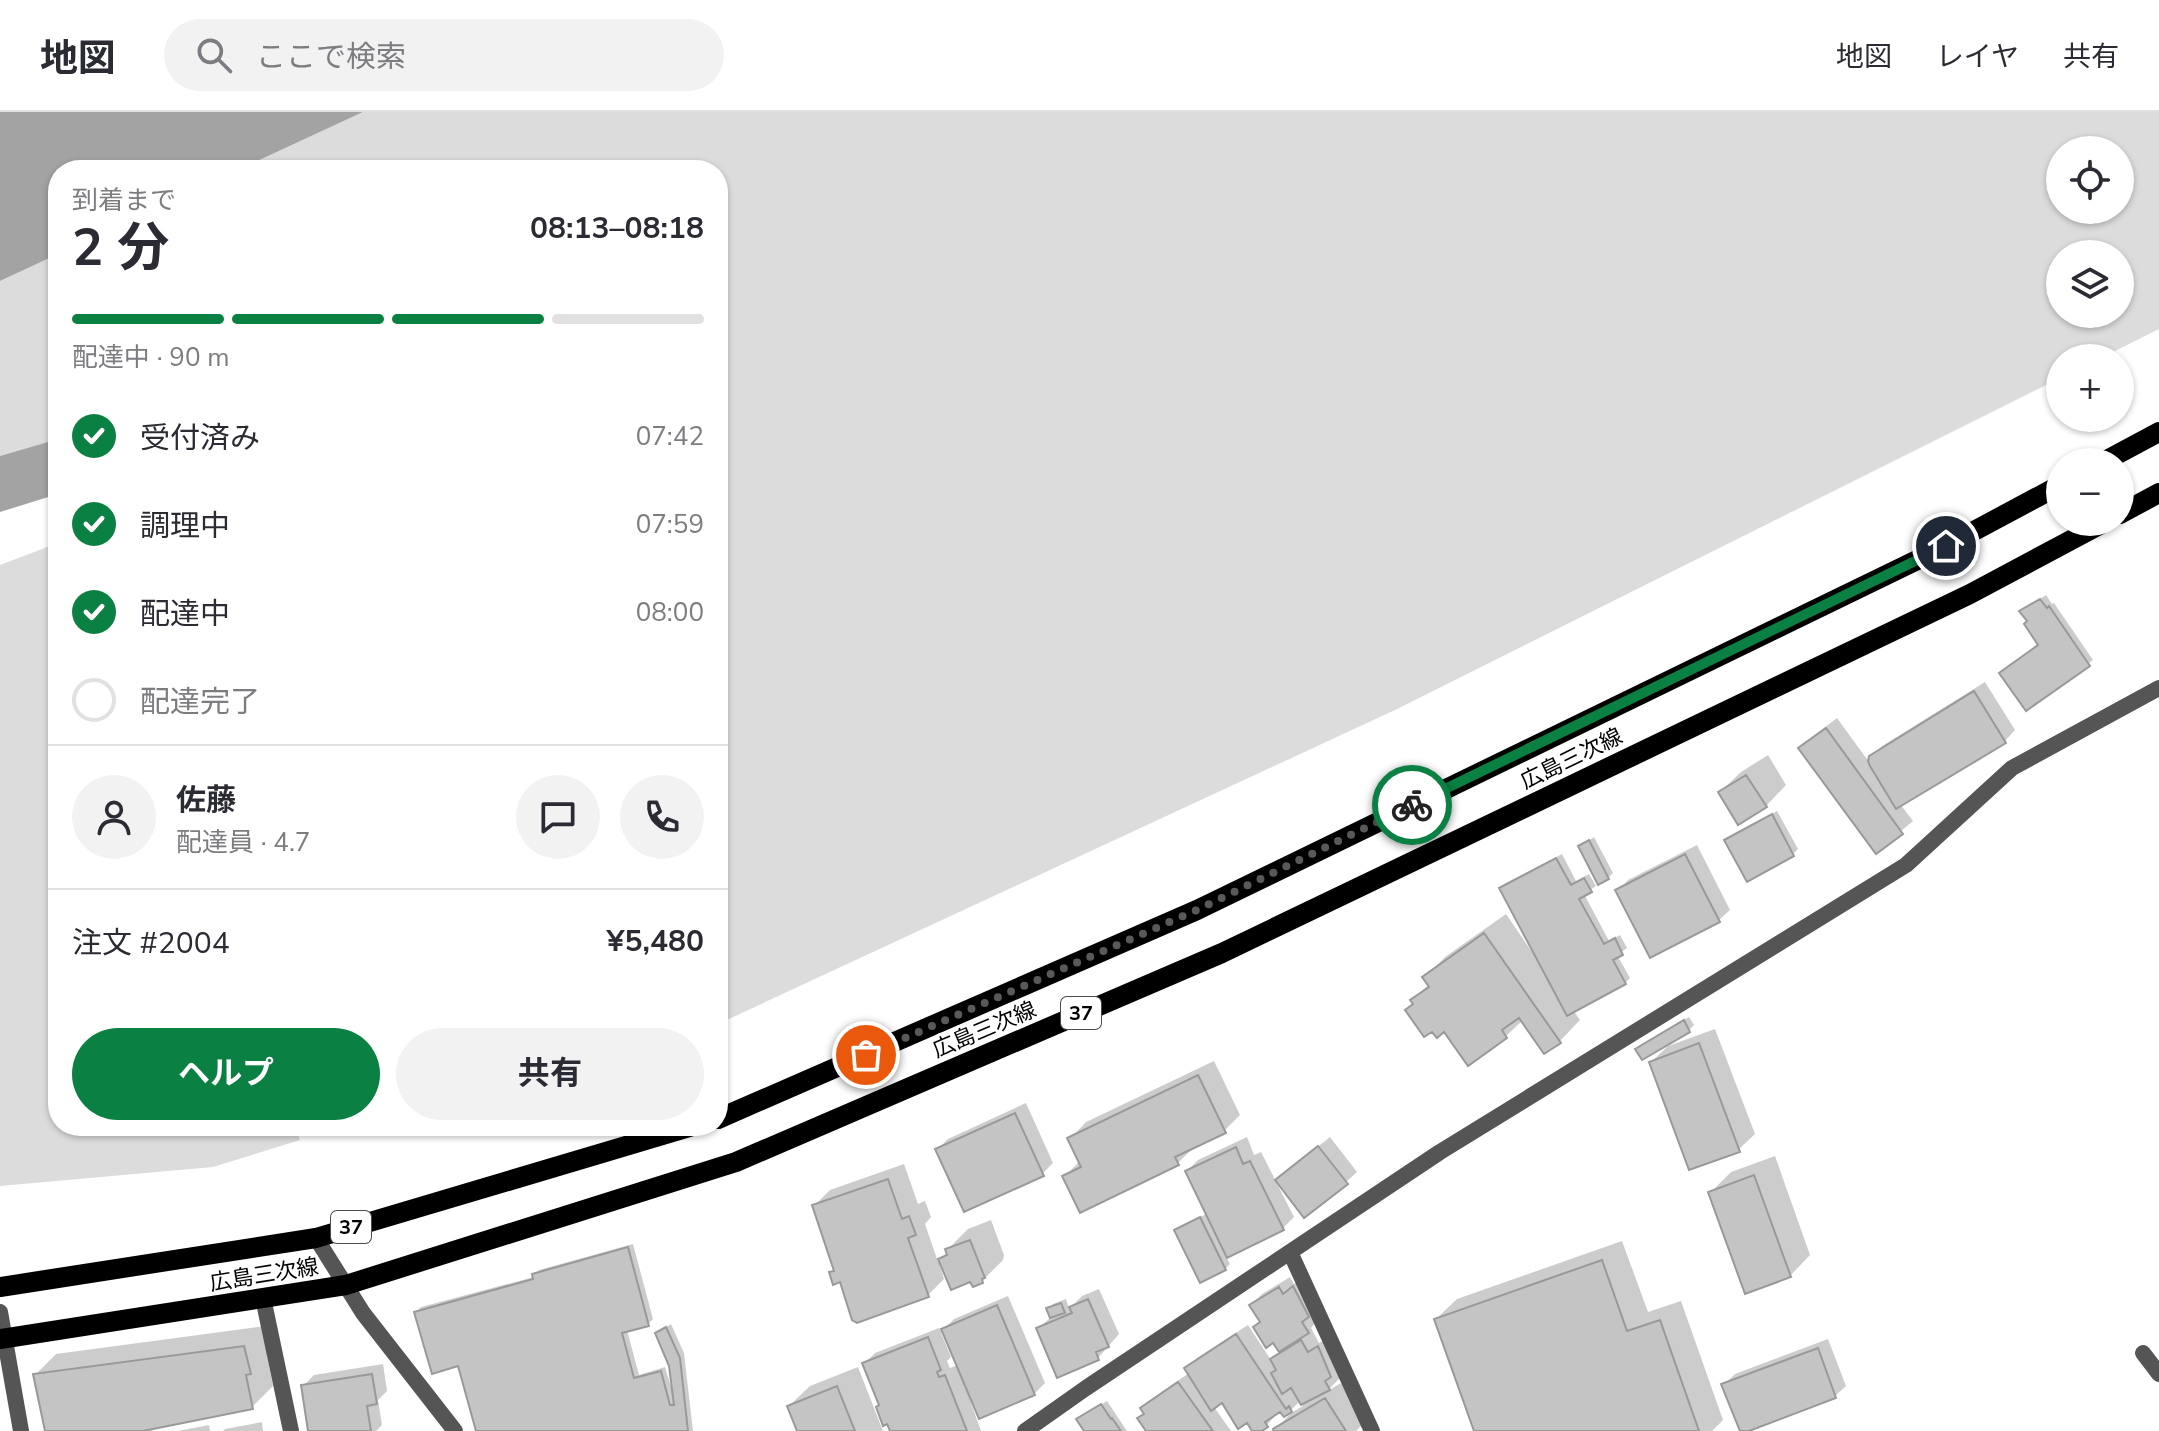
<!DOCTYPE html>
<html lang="ja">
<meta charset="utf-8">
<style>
:root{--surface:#fff;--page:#f2f2f3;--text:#2b2b33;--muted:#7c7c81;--line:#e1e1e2;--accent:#0b8043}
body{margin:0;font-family:"Nunito Sans","Noto Sans JP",sans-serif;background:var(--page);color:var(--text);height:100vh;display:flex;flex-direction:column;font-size:30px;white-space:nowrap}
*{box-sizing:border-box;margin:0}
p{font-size:26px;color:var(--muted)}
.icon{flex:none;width:44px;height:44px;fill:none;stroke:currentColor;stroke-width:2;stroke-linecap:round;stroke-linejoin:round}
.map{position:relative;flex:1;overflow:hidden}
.details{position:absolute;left:48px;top:48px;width:680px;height:976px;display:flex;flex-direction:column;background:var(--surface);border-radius:32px;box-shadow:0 2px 6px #0004}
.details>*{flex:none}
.fabs{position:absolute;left:2046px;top:24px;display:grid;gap:16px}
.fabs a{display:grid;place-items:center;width:88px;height:88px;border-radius:50%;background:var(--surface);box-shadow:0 2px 6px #0004;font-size:40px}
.pin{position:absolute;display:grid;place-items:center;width:68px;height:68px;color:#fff;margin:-34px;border:4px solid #fff;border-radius:50%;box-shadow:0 2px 8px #0007}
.courier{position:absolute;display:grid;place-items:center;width:80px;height:80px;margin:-40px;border:6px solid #0b8043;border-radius:50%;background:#fff;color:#222;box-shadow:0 2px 10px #0007}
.overview em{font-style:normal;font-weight:700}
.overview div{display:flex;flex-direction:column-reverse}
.overview{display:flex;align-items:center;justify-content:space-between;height:136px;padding:0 24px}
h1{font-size:52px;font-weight:700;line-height:60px}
.bar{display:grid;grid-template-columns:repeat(4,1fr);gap:12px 8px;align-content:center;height:96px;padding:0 24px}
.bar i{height:10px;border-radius:6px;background:var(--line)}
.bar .selected{background:var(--accent)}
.bar p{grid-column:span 4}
.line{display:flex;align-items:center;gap:20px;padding:0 24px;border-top:2px solid var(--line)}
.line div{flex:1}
.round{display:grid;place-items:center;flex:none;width:84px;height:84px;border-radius:42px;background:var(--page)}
ol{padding:0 24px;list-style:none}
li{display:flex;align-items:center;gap:24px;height:88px}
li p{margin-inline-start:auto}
li .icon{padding:8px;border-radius:50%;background:var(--accent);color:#fff;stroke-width:4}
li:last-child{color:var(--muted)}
li i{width:44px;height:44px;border:4px solid var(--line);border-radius:50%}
.action{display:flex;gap:16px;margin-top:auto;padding:16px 24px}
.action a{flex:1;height:92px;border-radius:48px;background:var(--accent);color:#fff;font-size:32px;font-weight:700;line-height:92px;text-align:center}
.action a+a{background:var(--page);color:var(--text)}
header{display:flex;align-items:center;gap:48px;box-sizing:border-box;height:112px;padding:0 40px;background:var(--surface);border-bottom:2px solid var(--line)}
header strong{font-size:38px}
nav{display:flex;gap:44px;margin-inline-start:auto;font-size:28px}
.search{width:560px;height:72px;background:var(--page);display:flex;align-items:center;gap:20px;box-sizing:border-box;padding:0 28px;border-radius:44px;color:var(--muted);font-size:30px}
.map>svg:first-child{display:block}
.green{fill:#dcdcdc;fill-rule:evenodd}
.water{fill:#a3a3a3}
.shadow{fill:#0003;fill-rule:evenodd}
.building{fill:#c4c4c4;stroke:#999;stroke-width:2}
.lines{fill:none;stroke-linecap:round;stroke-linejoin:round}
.street{stroke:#555;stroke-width:16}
.primary{stroke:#000;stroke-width:20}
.done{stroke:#595959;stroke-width:8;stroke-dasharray:0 14.4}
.route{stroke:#0b8043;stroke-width:10}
.labels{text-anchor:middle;stroke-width:6;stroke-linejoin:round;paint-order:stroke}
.shield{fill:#fff;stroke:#4c4c4c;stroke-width:2}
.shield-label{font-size:20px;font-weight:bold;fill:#000}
.street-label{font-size:22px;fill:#000;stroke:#fff}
</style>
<header>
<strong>地図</strong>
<div class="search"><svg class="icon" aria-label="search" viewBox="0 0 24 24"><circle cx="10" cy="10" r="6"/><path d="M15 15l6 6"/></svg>ここで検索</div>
<nav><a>地図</a><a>レイヤ</a><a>共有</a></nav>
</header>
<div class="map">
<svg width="2159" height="1319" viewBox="0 0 2159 1319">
<rect width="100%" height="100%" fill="#fff"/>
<!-- green -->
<path class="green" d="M363,0H2159V217L2101,246H2060V266L1395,598L718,912V58H238ZM2060,38H2120V98H2060ZM2060,142H2120V202H2060Z
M58,142V327L0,344V169Z
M58,431V1014H295L300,1028L213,1055L0,1074V453Z"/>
<!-- water -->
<path class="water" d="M0,0H363L238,58H58V142L0,169Z
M58,327V382L0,400V344Z"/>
<!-- shadow -->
<path class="shadow" d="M2046,483L2052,492L2054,491L2093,548L2088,552L2040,532L2022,499Z
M1985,570L2015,618L2005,629L1900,692L1913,709L1876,740L1800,636L1811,626L1837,606L1869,650L1871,645L1882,634Z
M1768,643L1786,673L1766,694L1720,680L1741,660Z
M1777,699L1798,737L1793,742L1748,767L1727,728L1732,723Z
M1594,725L1613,761L1608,766L1580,735Z
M1697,733L1730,798L1719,808L1618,779L1628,768Z
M1562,742L1576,769L1589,762L1596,774L1584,782L1609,829L1620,823L1627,836L1617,843L1630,866L1625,871L1573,898L1580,908L1560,929L1545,939L1523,908L1506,924L1468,951L1444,917L1413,888L1429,872L1425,866L1445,845L1506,802L1532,840L1534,838L1502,776L1506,771Z
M1689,905L1694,913L1689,918L1643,946L1638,937L1642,932Z
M1715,917L1755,1022L1738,1038L1651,950L1668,934Z
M1214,949L1240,1003L1224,1019L1194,1035L1178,1051L1065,1064L1080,1049L1070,1027L1086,1010Z
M1026,991L1053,1051L1042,1062L937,1038L948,1027Z
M1247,1025L1254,1043L1261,1040L1294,1105L1283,1116L1226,1144L1230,1152L1225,1157L1177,1119L1182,1114L1208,1101L1187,1059L1198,1048Z
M1330,1025L1357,1060L1346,1070L1289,1058Z
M1775,1044L1810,1143L1790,1164L1710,1081L1731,1060Z
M904,1052L918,1092L925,1089L931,1105L925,1112L938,1150L948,1140L947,1138L968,1117L991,1108L1004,1143L1003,1148L982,1169L943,1153L940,1154L944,1167L928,1183L841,1168L831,1161L835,1156L814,1094L830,1078Z
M1622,1129L1648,1200L1681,1189L1723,1308L1712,1319H1476L1436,1207L1457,1187Z
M633,1132L653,1207L648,1212L627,1218L639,1263L665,1255L671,1275L673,1274L671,1253L657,1221L671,1212L684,1241L693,1319H478L459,1252L416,1200L421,1195L534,1165L539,1158Z
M1290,1165L1294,1172L1304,1165L1318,1208L1311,1216L1319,1231L1329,1225L1340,1266L1330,1276L1331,1277L1341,1271L1366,1309L1356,1319H1270L1277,1316L1291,1301L1303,1294L1300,1289L1291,1298H1280L1267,1313L1258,1319H1254L1247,1308L1222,1289L1214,1295L1231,1319H1149L1146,1301L1142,1296L1153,1286L1189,1261L1186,1257L1197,1246L1248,1213L1271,1248L1281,1239L1251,1193L1262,1182Z
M1099,1177L1119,1222L1098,1246L1038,1217L1051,1205L1048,1197L1053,1192L1066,1187L1069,1197L1082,1184Z
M1008,1184L1045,1271L1034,1282L971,1291L981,1319H892L864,1252L875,1241L939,1216L941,1220L954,1207ZM944,1219L958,1253L950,1256L947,1249L951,1245L941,1221Z
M265,1214L271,1239L267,1243L273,1274L252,1295L156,1314L151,1319H47L35,1263L56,1242Z
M1828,1227L1846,1274L1835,1284L1742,1319L1724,1273L1735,1262Z
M383,1252L387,1279L378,1288L382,1313L376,1319H311L303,1274L314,1263Z
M858,1255L883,1319H799L789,1294L810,1274Z
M1107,1289L1127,1319H1086L1084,1303Z
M262,1310L263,1319H223L225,1317Z
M209,1313L210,1319H178Z"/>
<!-- building -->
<path class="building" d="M2040,487L2047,496L2049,494L2090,554L2026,599L1999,561L2038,533L2024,512L2027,509L2019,499Z
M1974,579L2006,631L1896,697L1870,654L1868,649L1869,644Z
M1826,616L1903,722L1876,742L1798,636Z
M1746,663L1767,695L1738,713L1718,680Z
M1772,702L1794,744L1747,770L1724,728Z
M1589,728L1609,767L1598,773L1578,734Z
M1685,742L1720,810L1650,846L1615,778Z
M1556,746L1571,773L1584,766L1592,780L1579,787L1604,832L1615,826L1623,843L1613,848L1626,872L1567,904L1499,776Z
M1484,821L1561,931L1544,942L1519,906L1502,918L1507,926L1468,954L1444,920L1437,926L1432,920L1424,925L1405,898L1413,892L1410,888L1429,875L1422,865Z
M1684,908L1690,920L1642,948L1635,937Z
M1699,931L1740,1040L1689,1058L1649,950Z
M1198,963L1226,1021L1175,1045L1179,1053L1080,1101L1062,1064L1081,1055L1067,1026Z
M1015,1001L1044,1064L964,1100L935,1037Z
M1318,1034L1348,1072L1304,1106L1275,1068Z
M1236,1035L1243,1052L1250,1049L1284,1118L1227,1146L1185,1059Z
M1754,1063L1791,1165L1745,1182L1708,1080Z
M888,1067L902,1107L909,1104L916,1123L908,1126L929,1185L857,1211L852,1208L840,1170L833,1173L829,1160L834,1159L812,1093Z
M1200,1105L1226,1158L1200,1171L1174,1118Z
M970,1128L985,1166L982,1167L983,1171L973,1175L970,1170L951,1178L938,1147L947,1143L945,1137Z
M628,1135L649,1214L622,1221L634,1266L661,1259L670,1293H674L669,1254L655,1221L666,1215L680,1246L688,1319H476L458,1254L432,1262L414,1200L533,1167L532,1162Z
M1602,1148L1627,1219L1660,1208L1699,1319H1474L1434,1207Z
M1293,1174L1309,1205L1302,1210L1309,1221L1279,1240L1273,1231L1266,1236L1253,1215L1260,1210L1249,1193L1279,1175L1283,1182Z
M1088,1187L1109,1235L1096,1240L1099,1248L1057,1266L1036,1216L1072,1201L1069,1195Z
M1061,1191L1065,1201L1050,1206L1046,1196Z
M997,1193L1035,1283L979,1307L941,1217Z
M1236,1222L1286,1297L1289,1294L1292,1300L1284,1305L1280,1300L1265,1310L1268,1315L1262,1319H1252L1247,1311L1238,1317L1222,1291L1211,1299L1184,1256Z
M928,1225L941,1258L937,1260L939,1265L945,1263L967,1319H890L887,1312L883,1314L876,1295L879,1293L862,1251Z
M1301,1228L1308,1240L1318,1234L1331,1265L1325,1269L1330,1278L1301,1293L1291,1276L1282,1282L1271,1261L1276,1258L1270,1247Z
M244,1234L251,1262L246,1263L253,1297L143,1319H45L33,1262Z
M1818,1236L1836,1286L1749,1319H1740L1721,1272Z
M372,1262L377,1292L367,1294L371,1319H308L301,1273Z
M1178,1270L1213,1319H1146L1137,1306L1144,1302L1140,1296Z
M837,1274L855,1319H797L787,1294Z
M1325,1286L1346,1319H1274L1273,1317Z
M1101,1292L1111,1307L1112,1306L1121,1319H1084L1076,1307Z"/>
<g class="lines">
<!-- street -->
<path class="street" d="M316,1126L363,1201L455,1319
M1290,1140L1372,1319
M263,1186L291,1319
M0,1200L21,1319
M2143,1241L2159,1262
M1025,1319L1086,1276L1440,1040L1906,753L2012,656L2159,576"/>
<!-- primary -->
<path class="primary" d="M2103,350L2159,320
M2120,402L2159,381
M718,1007L1197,798L1946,434L2060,373
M0,1175L316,1126L693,1014
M0,1227L346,1173L736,1050L1222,841L1970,482L2105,410"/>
</g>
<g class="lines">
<!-- done -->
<path class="done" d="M866,943L1197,798L1412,693"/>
<!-- route -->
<path class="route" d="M1412,693L1946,434"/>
</g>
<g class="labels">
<!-- shield labels -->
<g class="shield">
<rect x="1061" y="885" width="40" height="32" rx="6"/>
<rect x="331" y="1099" width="40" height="32" rx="6"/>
</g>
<g class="shield-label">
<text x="1081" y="908">37</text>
<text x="351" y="1122">37</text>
</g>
<!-- street labels -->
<g class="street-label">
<text transform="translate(1571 646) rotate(-26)" y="8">広島三次線</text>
<text transform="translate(984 917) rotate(-23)" y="8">広島三次線</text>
<text transform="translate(264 1162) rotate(-9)" y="8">広島三次線</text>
</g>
</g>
</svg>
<div class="fabs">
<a><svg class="icon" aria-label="locate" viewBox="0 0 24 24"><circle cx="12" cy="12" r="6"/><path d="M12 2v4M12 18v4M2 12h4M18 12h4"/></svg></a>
<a><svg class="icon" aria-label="layers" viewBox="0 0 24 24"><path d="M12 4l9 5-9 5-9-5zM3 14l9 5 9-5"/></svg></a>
<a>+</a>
<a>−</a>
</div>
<div class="pin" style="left:866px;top:943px;background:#ea580c"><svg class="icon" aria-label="bag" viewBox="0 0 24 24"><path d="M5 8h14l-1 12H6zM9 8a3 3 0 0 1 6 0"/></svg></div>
<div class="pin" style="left:1946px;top:434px;background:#1f2937"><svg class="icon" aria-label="home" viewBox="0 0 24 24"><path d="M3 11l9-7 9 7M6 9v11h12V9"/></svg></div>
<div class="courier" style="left:1412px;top:693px"><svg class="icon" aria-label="bike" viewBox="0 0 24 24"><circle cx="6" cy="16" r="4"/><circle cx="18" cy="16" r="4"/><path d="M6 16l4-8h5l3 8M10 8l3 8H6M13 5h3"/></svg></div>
<section class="details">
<div class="overview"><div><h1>2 分</h1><p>到着まで</p></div><em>08:13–08:18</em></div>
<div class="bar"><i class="selected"></i><i class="selected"></i><i class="selected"></i><i></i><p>配達中 · 90 m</p></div>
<ol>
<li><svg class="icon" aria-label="check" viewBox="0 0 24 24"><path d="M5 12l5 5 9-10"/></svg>受付済み<p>07:42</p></li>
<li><svg class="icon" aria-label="check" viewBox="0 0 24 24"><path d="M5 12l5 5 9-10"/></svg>調理中<p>07:59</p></li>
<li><svg class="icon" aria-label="check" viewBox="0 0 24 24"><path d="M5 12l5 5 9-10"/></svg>配達中<p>08:00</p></li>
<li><i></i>配達完了</li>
</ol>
<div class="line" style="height:144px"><a class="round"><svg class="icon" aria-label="person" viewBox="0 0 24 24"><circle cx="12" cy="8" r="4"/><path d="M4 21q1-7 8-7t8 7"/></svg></a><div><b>佐藤</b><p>配達員 · 4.7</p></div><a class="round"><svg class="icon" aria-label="chat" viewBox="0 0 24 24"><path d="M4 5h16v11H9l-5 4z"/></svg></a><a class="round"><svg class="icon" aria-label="phone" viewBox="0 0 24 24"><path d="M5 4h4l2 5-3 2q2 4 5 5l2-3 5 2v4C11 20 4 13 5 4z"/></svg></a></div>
<div class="line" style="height:104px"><div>注文 #2004</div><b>¥5,480</b></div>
<div class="action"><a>ヘルプ</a><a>共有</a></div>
</section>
</div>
